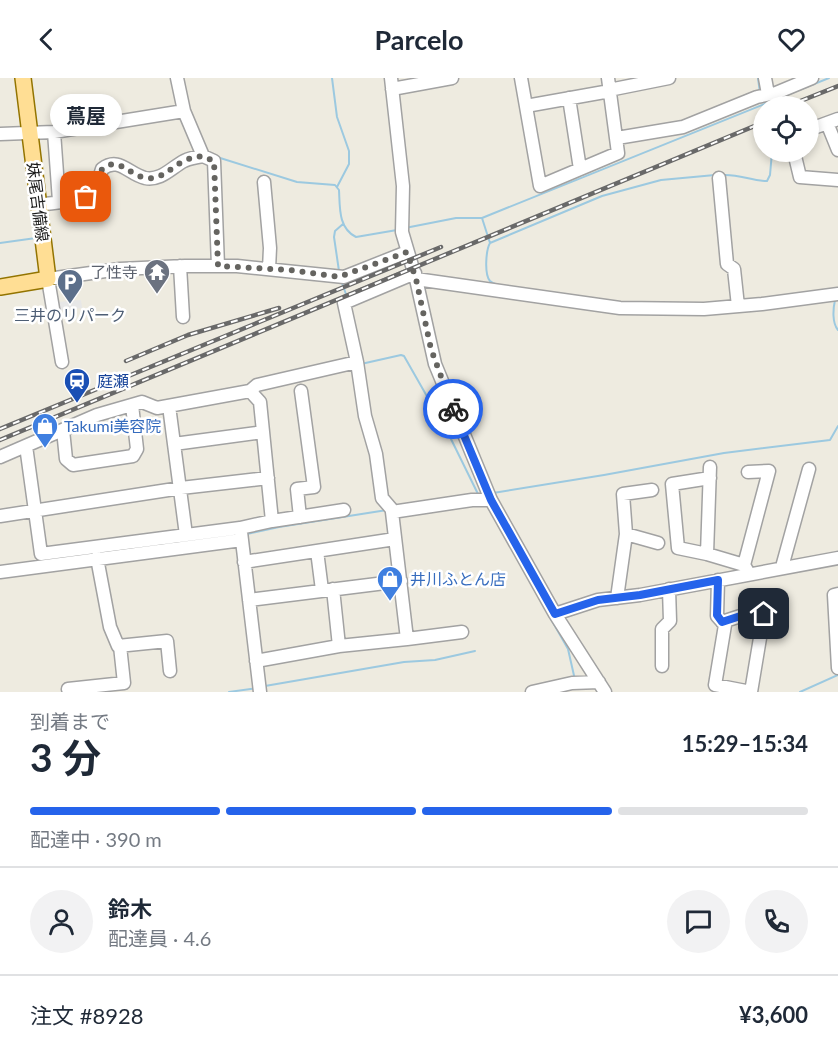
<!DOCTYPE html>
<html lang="ja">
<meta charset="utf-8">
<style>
:root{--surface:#fff;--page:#f2f2f3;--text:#1f2937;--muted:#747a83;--line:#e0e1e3;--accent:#2563eb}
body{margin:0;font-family:Lato,"Noto Sans JP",sans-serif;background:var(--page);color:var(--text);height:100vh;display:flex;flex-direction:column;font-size:22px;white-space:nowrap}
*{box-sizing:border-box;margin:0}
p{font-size:20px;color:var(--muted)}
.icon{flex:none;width:33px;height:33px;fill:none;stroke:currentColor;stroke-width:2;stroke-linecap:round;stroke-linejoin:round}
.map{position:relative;height:614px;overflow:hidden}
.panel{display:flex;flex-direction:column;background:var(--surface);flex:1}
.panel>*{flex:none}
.fabs{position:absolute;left:753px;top:18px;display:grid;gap:12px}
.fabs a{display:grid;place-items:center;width:66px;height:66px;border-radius:50%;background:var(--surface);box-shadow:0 3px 9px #0003;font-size:30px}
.pin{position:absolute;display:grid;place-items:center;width:51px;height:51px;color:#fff;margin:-26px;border-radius:12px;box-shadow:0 3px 9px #0006}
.courier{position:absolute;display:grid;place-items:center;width:60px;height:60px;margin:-30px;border:4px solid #2563eb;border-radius:50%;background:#fff;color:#222;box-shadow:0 2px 8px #0007}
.bubble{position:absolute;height:42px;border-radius:21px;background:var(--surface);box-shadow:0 3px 9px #0003;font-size:20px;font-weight:700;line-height:42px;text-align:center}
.summary em{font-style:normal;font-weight:700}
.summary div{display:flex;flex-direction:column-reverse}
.summary{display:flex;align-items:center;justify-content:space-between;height:102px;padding:0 30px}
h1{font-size:39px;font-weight:700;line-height:45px}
.bar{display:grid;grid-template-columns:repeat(4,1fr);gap:9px 6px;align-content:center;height:72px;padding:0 30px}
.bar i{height:8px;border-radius:4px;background:var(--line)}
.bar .current{background:var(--accent)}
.bar p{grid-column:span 4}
.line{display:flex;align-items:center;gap:15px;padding:0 30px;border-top:2px solid var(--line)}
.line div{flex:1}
.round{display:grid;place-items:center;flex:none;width:63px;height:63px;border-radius:32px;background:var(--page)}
header{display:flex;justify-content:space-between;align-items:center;height:78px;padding:0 30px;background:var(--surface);font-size:27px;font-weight:700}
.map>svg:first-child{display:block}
.parking{fill:#e7e7e7}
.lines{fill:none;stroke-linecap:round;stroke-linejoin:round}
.stream{stroke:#9cc9e0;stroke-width:2}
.minor-casing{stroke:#a2a2a2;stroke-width:15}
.major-casing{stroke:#937400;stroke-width:18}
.minor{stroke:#fff;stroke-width:12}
.major{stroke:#ffde94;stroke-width:15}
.rail-casing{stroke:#696969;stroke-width:4.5}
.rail{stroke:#fff;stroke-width:2;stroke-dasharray:7;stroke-linecap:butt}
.done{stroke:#656460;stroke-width:6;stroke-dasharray:0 10.8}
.route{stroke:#2563eb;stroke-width:8}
.labels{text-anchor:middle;stroke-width:5;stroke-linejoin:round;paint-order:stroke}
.street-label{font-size:16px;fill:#1b1b1b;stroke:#fff}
.worship-label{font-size:16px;fill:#5b616d;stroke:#fff;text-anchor:end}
.service-label{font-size:16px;fill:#4e5e75;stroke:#fff}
.transit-label{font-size:16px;fill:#164399;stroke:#fff;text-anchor:start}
.shop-label{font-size:16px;fill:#366cbe;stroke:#fff;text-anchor:start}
</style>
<header><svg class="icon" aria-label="back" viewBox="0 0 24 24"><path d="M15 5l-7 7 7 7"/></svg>Parcelo<svg class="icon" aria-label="heart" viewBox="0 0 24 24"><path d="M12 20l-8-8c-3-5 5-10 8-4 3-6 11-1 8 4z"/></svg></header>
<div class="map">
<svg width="838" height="614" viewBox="0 0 838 614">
<rect width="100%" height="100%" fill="#eeebe0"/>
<!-- parking -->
<path class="parking" d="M81,222L82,230L59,233L58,224Z"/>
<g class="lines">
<!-- stream -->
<path class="stream" d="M332,0L337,39L349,73V86L337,109
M758,0L760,15
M217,79L297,104L335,107L339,112C340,129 338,150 356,159L397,152
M723,97C739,96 752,103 767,103L770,97L772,74
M482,140L829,0
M405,150L456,140H482L490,165C486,172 484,196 490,203C493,206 495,206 499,207
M0,165L36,160
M490,165L602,118L661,102L715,97
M339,193L334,159L335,153L343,146
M342,205L347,219
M835,222C833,231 832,245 838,252
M361,286L401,277L404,278L449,357L478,416
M493,415L604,397L724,375L830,362L838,348
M247,456L250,476
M247,456L279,449L387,432
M107,474L119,472
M551,541L568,571L575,602
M265,608L404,584L435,582L475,573
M229,614L257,610
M800,614L838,597"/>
<!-- minor casing -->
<g class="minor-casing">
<path id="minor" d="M177,0L184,33L203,78
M391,0L403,108L402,154L416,201L435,286L491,422L555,536L605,614
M521,0L540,108L618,75L608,0
M765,0L768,16
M392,11L452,0
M609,12L669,0
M569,20L580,91
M526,28L610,13
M827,45L838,72
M808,52L838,41
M54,54L59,123
M0,56L54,54L184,33
M617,60L683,49L757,19L776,15L812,0
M794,74L800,99L838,102
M719,100L727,186L734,191L738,228
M264,104L270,170L269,191
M39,127C71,121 93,128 102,91C119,78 128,96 145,100C161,103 171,90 184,83C190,80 196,79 203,78L214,83L218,188
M180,188L183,239
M416,201L620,230L704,231L762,226L838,216
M62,284L48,201L120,191L185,188H237L344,199L407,174
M250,313L257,307L357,284
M169,328L186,457
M63,352L66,381L73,387L133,378L137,371L132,327
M174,366L263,354
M0,379L97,337L142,324L157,330L250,313L260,324L272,443L240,450L41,476L26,368
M710,400L672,406L678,470L707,476L744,487L749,496
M394,434L382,420L376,376L365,338L357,284L344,225L415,195
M0,438L181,410L268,400
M300,439L297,411L314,409L301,313
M272,443L344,432
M241,454L260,614
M626,456L658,465
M317,473L322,512
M707,476L710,389
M97,480L110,549L118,568L167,563L170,593
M244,484L395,461
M744,487L769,393L748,394
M782,489L809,391
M0,494L242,462
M718,502L717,538L725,547L715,607L751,614L764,536L762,531L722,544
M333,511L339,568
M838,516L834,517L838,590
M617,520L626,456L623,416L652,412
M249,522L401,503
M555,536L598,522L640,517L838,480
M407,561L462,554
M256,583L339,568L407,561L392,434L472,422H491
M662,588V551L670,543L669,511
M68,611L124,605L120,568
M532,614L572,605L599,604"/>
</g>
<!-- major casing -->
<g class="major-casing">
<path id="major" d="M0,209L48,201L23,0"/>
</g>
<!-- minor -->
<use href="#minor" class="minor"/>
<!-- major -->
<use href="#major" class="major"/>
<!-- rail casing -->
<g class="rail-casing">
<path id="rail" d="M788,28L838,8
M126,283L188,257L279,230
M0,351L441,169
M0,362L764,44"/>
</g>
<!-- rail -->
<use href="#rail" class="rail"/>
</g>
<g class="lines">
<!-- done -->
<path class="done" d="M86,119L98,106L102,91C119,78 128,96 145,100C161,103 171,89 184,83C190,80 196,79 202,78L214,83L218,188L290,192L339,199L407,174L416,201L431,271L453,331"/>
<!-- route -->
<path class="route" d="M453,331L491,422L555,536L598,522L640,517L718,502L717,537L722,544L762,531L764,536"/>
</g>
<!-- icons -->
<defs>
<g id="temple-pin" transform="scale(1.35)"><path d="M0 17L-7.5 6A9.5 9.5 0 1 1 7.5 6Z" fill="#6b7280" stroke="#fff"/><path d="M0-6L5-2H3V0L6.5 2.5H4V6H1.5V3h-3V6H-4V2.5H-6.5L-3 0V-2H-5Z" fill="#fff"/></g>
<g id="parking-pin" transform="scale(1.35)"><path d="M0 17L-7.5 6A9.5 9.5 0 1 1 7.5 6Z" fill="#5c6f8a" stroke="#fff"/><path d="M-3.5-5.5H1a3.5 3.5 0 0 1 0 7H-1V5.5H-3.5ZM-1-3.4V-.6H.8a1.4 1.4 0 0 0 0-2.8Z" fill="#fff"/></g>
<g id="station-pin" transform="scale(1.35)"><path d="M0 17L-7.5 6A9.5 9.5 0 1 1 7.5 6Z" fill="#1a4fb4" stroke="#fff"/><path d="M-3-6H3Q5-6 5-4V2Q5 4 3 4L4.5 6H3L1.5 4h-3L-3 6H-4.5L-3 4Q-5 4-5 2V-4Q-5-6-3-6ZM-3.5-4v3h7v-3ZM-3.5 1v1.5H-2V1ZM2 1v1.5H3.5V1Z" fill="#fff"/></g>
<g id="shop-pin" transform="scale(1.35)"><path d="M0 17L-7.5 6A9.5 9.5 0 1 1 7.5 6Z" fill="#3f7fe0" stroke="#fff"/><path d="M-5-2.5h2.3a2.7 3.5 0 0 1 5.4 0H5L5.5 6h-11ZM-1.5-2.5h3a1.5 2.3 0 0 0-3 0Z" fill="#fff"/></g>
</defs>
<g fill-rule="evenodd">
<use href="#temple-pin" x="157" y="194"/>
<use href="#parking-pin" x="70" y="204"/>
<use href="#station-pin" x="77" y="303"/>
<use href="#shop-pin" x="45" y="348"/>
<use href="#shop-pin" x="390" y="501"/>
</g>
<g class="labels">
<!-- street labels -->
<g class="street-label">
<text transform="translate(38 124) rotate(83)" y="6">妹尾吉備線</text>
</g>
<!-- worship labels -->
<g class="worship-label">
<text x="138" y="200">了性寺</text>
</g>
<!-- service labels -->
<g class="service-label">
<text x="70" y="243">三井のリパーク</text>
</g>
<!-- transit labels -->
<g class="transit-label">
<text x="97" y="309">庭瀬</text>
</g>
<!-- shop labels -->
<g class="shop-label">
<text x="64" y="354">Takumi美容院</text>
<text x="410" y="507">井川ふとん店</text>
</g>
</g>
</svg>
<div class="fabs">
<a><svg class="icon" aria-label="locate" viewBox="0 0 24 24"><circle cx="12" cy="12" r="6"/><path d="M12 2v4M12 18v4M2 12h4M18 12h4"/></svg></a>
</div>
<div class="pin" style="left:86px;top:119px;background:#ea580c"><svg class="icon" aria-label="bag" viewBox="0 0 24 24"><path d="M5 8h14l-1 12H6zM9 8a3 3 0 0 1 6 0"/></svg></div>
<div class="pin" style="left:764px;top:536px;background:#1f2937"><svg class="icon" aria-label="home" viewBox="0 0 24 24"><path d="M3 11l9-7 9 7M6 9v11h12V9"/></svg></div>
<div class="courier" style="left:453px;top:331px"><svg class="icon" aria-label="bike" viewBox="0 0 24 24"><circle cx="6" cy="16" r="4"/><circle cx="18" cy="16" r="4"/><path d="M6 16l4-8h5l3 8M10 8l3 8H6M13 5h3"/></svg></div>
<div class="bubble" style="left:50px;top:16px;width:72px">蔦屋</div>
</div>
<section class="panel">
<div class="summary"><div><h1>3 分</h1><p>到着まで</p></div><em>15:29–15:34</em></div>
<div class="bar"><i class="current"></i><i class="current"></i><i class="current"></i><i></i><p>配達中 · 390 m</p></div>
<div class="line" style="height:108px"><a class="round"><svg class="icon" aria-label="person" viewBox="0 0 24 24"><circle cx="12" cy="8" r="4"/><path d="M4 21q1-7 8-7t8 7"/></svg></a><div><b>鈴木</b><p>配達員 · 4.6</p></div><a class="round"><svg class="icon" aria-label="chat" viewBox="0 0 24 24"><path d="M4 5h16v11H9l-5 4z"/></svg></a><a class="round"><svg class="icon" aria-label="phone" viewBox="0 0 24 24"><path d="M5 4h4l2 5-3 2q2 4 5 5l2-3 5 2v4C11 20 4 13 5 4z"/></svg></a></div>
<div class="line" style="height:78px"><div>注文 #8928</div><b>¥3,600</b></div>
</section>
